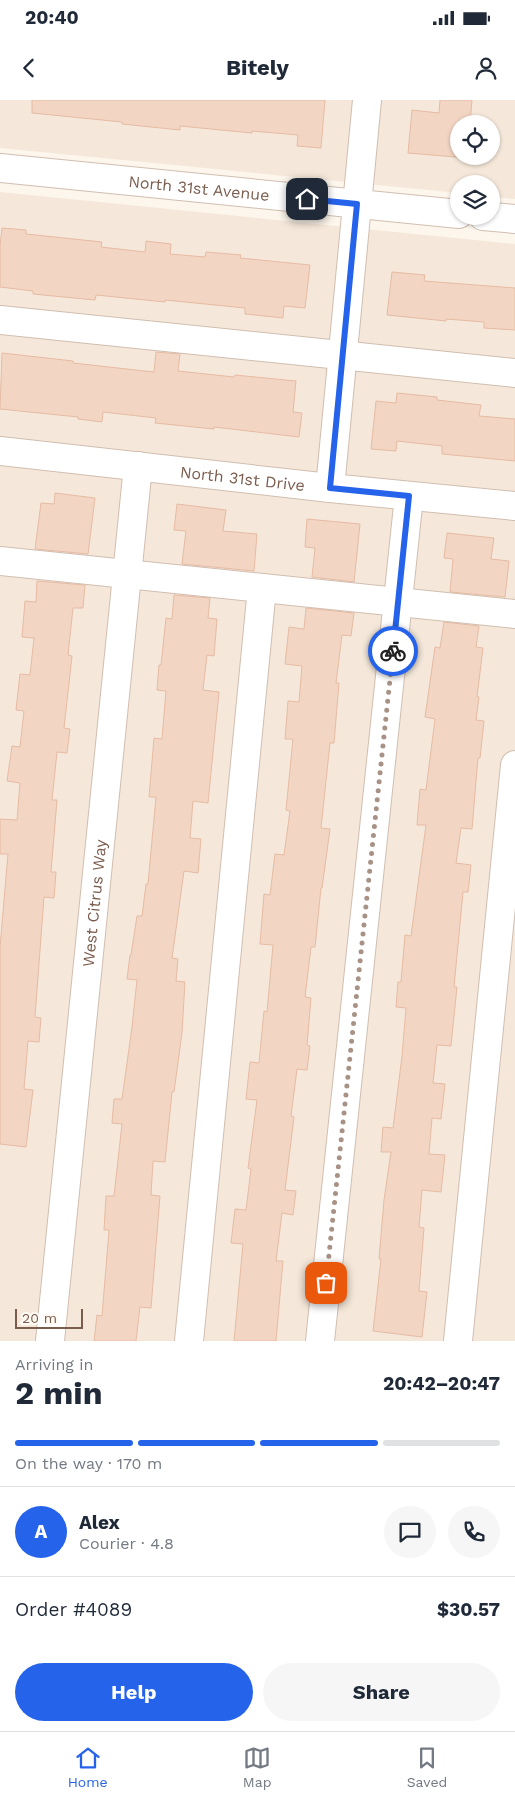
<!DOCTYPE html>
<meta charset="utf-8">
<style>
:root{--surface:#fff;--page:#f6f6f7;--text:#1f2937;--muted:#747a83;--line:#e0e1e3;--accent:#2563eb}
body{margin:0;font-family:"Work Sans",sans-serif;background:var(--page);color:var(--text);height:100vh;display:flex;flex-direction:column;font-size:19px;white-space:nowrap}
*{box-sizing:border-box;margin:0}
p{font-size:16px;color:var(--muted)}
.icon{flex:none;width:28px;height:28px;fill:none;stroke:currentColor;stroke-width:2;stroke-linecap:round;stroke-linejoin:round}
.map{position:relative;height:1241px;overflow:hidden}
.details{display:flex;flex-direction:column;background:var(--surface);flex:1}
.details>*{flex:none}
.fabs{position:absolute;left:450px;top:15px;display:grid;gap:10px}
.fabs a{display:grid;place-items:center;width:50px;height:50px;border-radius:50%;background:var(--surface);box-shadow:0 1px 4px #0004;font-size:25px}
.scale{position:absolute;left:15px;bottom:12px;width:68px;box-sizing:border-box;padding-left:5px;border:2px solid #7a5c4d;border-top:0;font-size:14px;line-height:18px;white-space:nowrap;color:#7a5c4d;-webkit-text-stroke:4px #fffaf3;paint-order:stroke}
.pin{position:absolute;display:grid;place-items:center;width:42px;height:42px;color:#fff;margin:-21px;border-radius:10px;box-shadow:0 2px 8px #0006}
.courier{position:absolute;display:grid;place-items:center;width:50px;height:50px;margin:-25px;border:4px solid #2563eb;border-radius:50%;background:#fff;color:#222;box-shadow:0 1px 6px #0007}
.head em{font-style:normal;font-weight:700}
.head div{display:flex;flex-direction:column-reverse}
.head{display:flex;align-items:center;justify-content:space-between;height:85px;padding:0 15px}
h1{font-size:32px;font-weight:700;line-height:38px}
.bar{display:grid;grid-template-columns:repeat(4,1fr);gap:8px 5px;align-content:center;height:60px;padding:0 15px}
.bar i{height:6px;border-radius:4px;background:var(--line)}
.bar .on{background:var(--accent)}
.bar p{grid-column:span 4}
.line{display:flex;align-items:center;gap:12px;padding:0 15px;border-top:1px solid var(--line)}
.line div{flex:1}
.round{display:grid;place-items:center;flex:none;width:52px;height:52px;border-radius:26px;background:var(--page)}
.cta{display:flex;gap:10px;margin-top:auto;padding:10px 15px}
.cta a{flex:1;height:58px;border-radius:30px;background:var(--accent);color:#fff;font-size:20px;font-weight:700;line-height:58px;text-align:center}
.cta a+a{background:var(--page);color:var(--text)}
.status{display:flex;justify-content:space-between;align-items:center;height:35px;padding:0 25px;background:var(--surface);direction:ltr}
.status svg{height:14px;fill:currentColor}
header{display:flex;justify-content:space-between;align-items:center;height:65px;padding:0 15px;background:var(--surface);font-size:22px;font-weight:700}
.tab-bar{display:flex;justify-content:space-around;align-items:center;height:70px;border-top:1px solid var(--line);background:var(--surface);font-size:14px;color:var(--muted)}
.tab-bar a{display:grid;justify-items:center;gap:2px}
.tab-bar .on{color:var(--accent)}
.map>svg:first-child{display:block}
.residential{fill:#f5e8da;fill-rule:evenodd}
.building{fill:#f3d5c3;stroke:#e6bba3}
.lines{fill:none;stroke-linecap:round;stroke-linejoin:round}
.minor-casing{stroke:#d1beb0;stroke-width:30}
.minor{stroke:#fff;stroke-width:28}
.done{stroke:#a89285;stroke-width:5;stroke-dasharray:0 9}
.route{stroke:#2563eb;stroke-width:6}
.labels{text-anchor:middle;stroke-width:4;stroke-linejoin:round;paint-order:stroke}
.street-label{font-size:16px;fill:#7a5c4d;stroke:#fffaf3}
</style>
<div class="status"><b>20:40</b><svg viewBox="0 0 49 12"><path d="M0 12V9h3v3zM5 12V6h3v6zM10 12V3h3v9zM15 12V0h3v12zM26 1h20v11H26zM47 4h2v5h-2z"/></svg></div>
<header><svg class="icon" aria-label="back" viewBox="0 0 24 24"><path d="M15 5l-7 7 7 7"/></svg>Bitely<svg class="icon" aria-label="person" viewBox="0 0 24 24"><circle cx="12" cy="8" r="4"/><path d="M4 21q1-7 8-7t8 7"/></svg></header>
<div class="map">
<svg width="515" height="1241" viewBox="0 0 515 1241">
<rect width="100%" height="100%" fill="#fdf6ec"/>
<!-- residential -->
<path class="residential" d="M0,0H515V99L491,97V84H459V93L0,48ZM459,24H491V56H459Z
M0,92L515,144V1241H0Z"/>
<!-- building -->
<path class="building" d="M32,0H325L321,48L297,46L298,35L252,31V33L180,26V30L122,24V22L32,13Z
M440,0H472L470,24H459V56H467V58L408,53L412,10L439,13Z
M2,128L26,130V134L102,142L101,147L145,152L146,141L171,144L170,154L205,157L206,152L241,155L240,158L310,165L305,208L284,206L283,218L245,214V208L165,200V202L96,195L95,200L33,194V191L0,187V146Z
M392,172L425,175L424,181L515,188V230L484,228V222L446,219V221L387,215Z
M156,252L180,254L178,271L234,277L235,275L296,281L293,312L302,313L299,337L214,327V329L155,323L156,318L103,312L102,322L78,319V317L0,309L2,253L73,261V263L154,272Z
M397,293L437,297V300L481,305L479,316L515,319V361L442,354V346L397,341L396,351L371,349L376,301L396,303Z
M55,393L95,398L88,454L35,449L41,403L54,404Z
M177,404L226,410L223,431L257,434L254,471L182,464L186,431L174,430Z
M307,419L360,424L354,482L312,477L315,448L305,447Z
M447,433L494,438L491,459L509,461L505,497L450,492L453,459L444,458Z
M37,481L85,485L83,508H73L68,555L72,556L64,628L70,629L67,653L57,652L52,700H57L51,772H56L54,798L44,797L35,917L41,918L39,942L28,941L24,989L33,990L26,1047L0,1044V847L8,754H0V719L17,720L20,683L7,681L12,646L20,647L24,611L16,610L20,574L30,575L34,538L22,537L25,501L36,502Z
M174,495L210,498L208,518L217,519L214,556L207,555L203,590L219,592L208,703L193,701L190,738L201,739L198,773L184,771L172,858L178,859L176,881L185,882L182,933L174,992H172L165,1062L153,1061L151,1095L160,1096L151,1208L140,1207L136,1241H94L97,1215L102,1216L109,1130H104L106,1096H114L122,1024L112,1023L114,999H122L132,927L137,880L127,879L130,855H131L137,816H142L146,784H148L156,697H149L154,638L162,639L166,591L157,590L159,565H161L166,518L172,519Z
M306,508L354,513L351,536L342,535L336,583H339L334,643H330L321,728L330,729L322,788H321L315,847H311L305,897L311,898L307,945L310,946L307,970L297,969L291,1016L294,1017L285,1090L296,1091L293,1115L282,1113L276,1161H283L276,1241H234L243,1144L231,1143L235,1109L246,1110L251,1069L248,1068L257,1000L246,999L250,962L259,963L264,911L267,912L273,845L260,844L264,794L270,795L275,754L284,755L290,711L286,710L293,639H285L288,601L299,602L302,566L285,564L289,527L304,529Z
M444,522L479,526L476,547L483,548L477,597H479L476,620L484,621L480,658H478L472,729L461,728L456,763L471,765L468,792H463L454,887H457L451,946L437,945L433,983L445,984L441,1019L432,1018L429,1054L445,1055L441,1092L422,1090L419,1127L424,1128L419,1191L427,1192L422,1237L373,1231L381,1159H379L384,1100L391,1052H381L383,1027L393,1028L402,956L406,908L396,907L398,882H401L405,835L411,836L426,725H417L420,689L426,690L435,619L425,617L435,547L440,548Z"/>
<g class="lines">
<!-- minor casing -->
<g class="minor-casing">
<g id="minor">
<path id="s1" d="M0,68L459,114"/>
<path d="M483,116L515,119"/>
<path d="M0,220L515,273"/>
<path id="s2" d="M0,351L330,388L515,406"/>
<path d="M330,388L367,0"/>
<path d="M0,461L515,514"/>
<path id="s3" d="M50,1241L138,366"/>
<path d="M189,1241L262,488"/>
<path d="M320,1241L409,396"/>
<path d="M458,1241L515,665"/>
</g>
</g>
<!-- minor -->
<use href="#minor" class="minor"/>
</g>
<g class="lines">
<!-- done -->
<path class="done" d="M326,1183L393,551"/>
<!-- route -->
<path class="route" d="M307,99L357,104L330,388L409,396L393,551"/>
</g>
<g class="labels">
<!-- street labels -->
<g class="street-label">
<text dy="6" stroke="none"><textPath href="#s1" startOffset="200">North 31st Avenue</textPath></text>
<text dy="6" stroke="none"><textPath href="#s2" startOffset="244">North 31st Drive</textPath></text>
<text dy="6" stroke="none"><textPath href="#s3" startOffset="440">West Citrus Way</textPath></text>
</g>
</g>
</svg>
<div class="fabs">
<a><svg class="icon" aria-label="locate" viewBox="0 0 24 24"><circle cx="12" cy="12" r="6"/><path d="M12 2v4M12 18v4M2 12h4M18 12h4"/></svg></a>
<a><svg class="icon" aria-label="layers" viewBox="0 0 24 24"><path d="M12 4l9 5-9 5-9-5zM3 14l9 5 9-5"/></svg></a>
</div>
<div class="scale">20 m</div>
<div class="pin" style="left:326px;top:1183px;background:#ea580c"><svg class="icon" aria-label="bag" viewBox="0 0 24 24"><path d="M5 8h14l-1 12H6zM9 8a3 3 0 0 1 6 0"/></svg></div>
<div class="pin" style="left:307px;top:99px;background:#1f2937"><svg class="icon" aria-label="home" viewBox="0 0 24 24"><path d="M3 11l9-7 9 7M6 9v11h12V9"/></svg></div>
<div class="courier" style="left:393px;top:551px"><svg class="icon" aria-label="bike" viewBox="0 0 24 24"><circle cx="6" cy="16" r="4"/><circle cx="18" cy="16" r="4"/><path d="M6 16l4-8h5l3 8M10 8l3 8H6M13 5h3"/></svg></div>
</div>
<section class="details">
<div class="head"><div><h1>2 min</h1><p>Arriving in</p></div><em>20:42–20:47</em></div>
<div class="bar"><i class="on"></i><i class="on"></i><i class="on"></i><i></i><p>On the way · 170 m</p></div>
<div class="line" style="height:90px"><b class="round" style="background:var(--accent);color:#fff">A</b><div><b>Alex</b><p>Courier · 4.8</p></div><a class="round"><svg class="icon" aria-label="chat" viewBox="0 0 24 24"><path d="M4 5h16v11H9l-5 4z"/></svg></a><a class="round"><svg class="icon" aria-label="phone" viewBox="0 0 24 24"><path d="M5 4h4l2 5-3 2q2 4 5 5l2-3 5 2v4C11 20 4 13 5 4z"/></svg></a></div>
<div class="line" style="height:65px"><div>Order #4089</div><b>$30.57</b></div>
<div class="cta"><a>Help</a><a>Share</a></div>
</section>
<nav class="tab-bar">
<a class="on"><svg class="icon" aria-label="home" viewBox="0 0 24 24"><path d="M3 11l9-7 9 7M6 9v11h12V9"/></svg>Home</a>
<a><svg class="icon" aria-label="map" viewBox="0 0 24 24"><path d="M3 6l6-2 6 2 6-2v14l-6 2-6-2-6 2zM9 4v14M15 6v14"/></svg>Map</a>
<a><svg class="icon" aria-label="saved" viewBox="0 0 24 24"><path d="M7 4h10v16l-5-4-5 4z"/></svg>Saved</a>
</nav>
